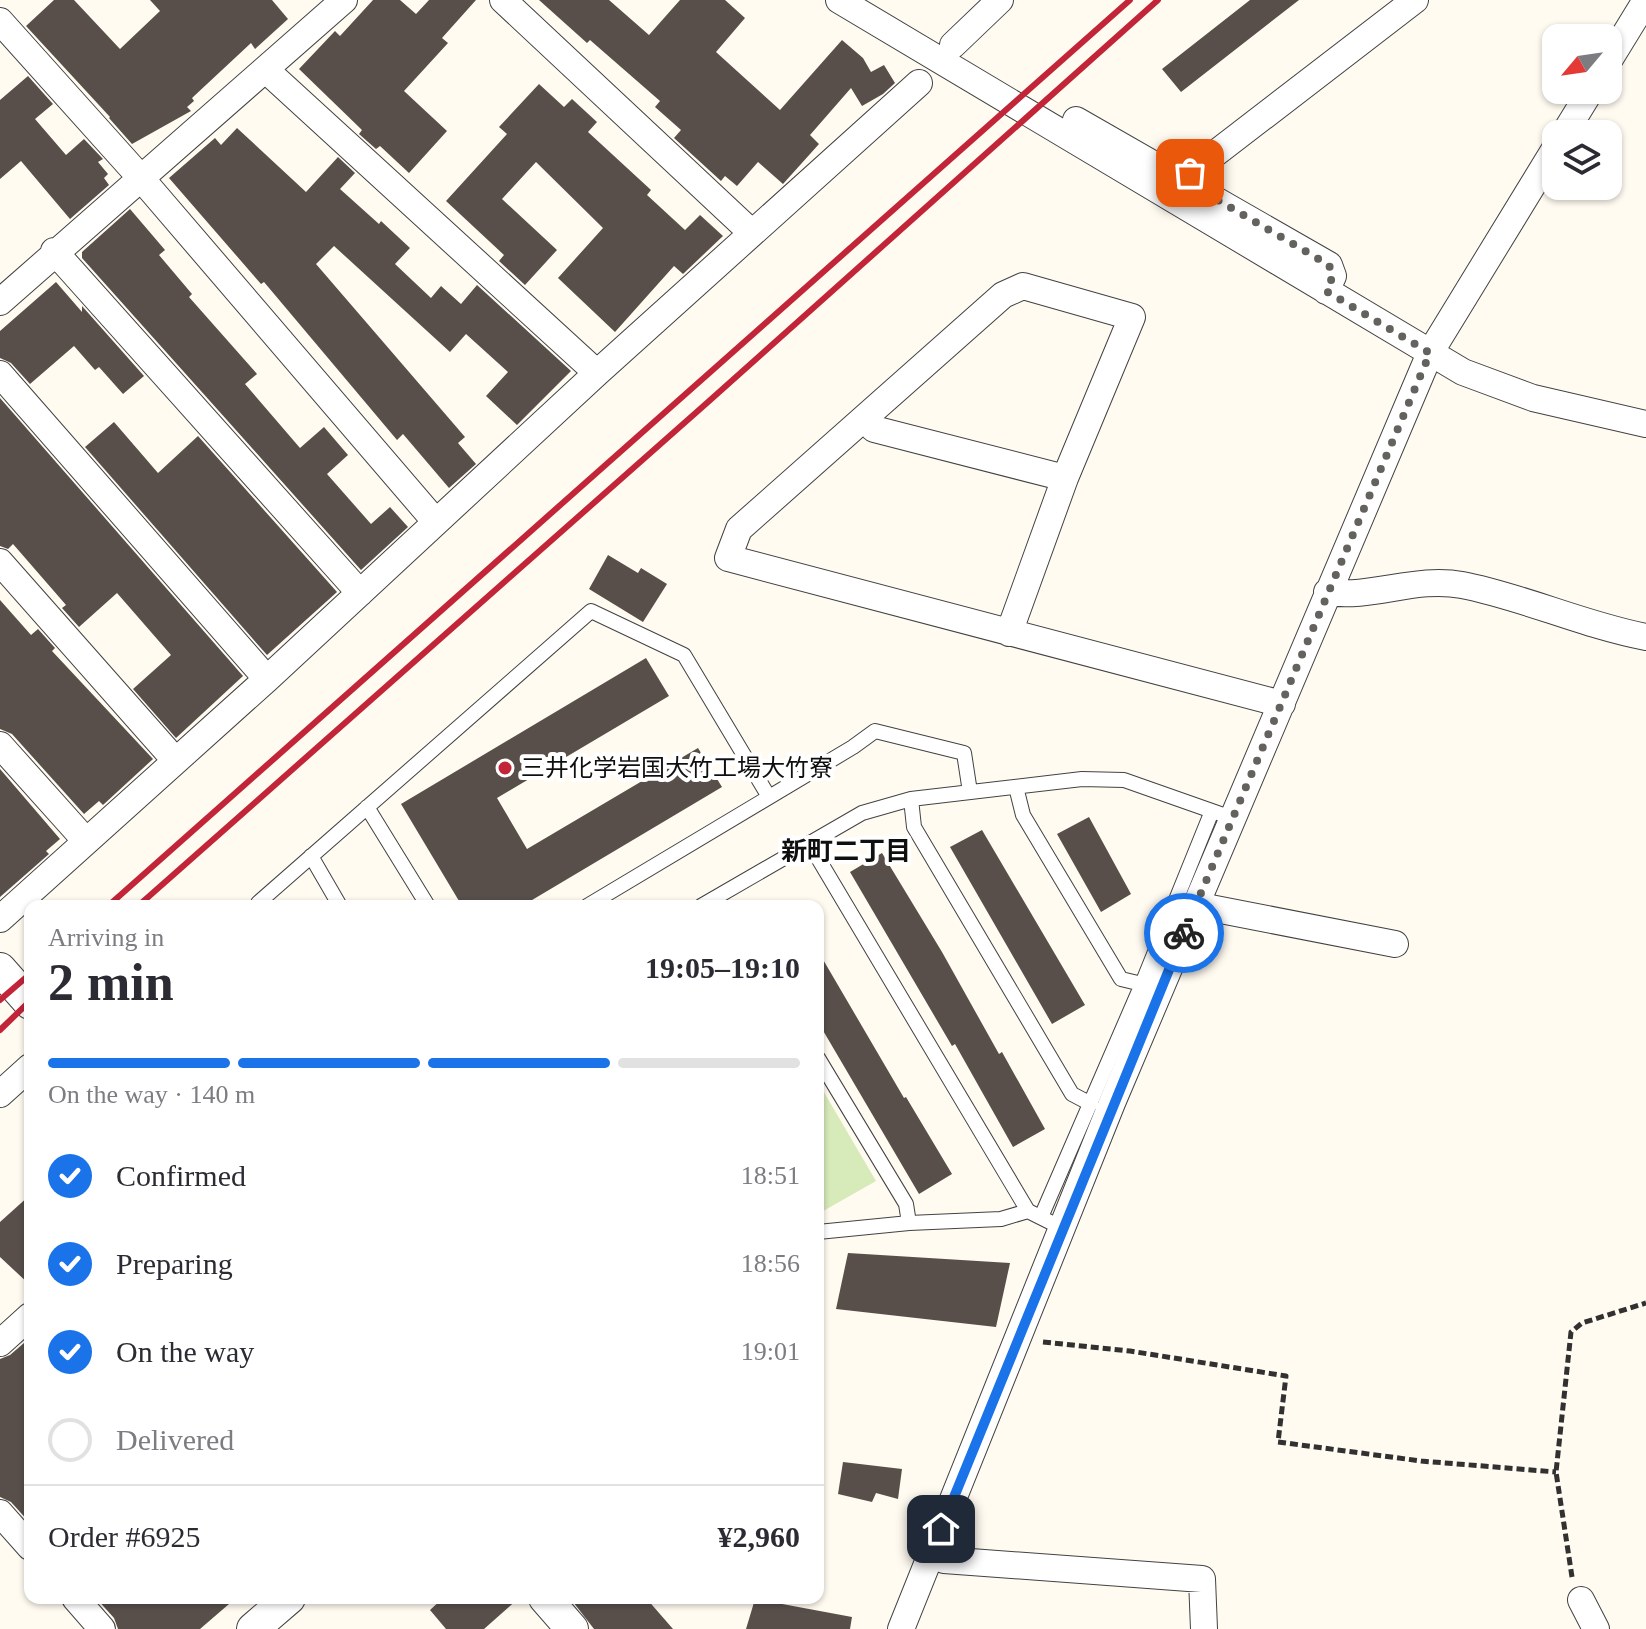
<!DOCTYPE html>
<meta charset="utf-8">
<style>
:root{--surface:#fff;--page:#f2f2f3;--text:#2b2b33;--muted:#7c7c81;--line:#e1e1e2;--accent:#1a73e8}
body{margin:0;font-family:"Times New Roman","Noto Sans JP",serif;background:var(--page);color:var(--text);height:100vh;display:flex;flex-direction:column;font-size:30px;white-space:nowrap}
*{box-sizing:border-box;margin:0}
p{font-size:26px;color:var(--muted)}
.icon{flex:none;width:44px;height:44px;fill:none;stroke:currentColor;stroke-width:2;stroke-linecap:round;stroke-linejoin:round}
.map{position:relative;flex:1;overflow:hidden}
.drawer{position:absolute;left:24px;top:900px;width:800px;height:704px;display:flex;flex-direction:column;background:var(--surface);border-radius:16px;box-shadow:0 2px 6px #0004}
.drawer>*{flex:none}
.needle{width:52px;rotate:241deg}
.buttons{position:absolute;left:1542px;top:24px;display:grid;gap:16px}
.buttons a{display:grid;place-items:center;width:80px;height:80px;border-radius:16px;background:var(--surface);box-shadow:0 2px 6px #0004;font-size:40px}
.pin{position:absolute;display:grid;place-items:center;width:68px;height:68px;color:#fff;margin:-34px;border-radius:16px;box-shadow:0 4px 12px #0006}
.courier{position:absolute;display:grid;place-items:center;width:80px;height:80px;margin:-40px;border:6px solid #1a73e8;border-radius:50%;background:#fff;color:#222;box-shadow:0 2px 10px #0007}
.headline em{font-style:normal;font-weight:700}
.headline div{display:flex;flex-direction:column-reverse}
.headline{display:flex;align-items:center;justify-content:space-between;height:136px;padding:0 24px}
h1{font-size:52px;font-weight:700;line-height:60px}
.bar{display:grid;grid-template-columns:repeat(4,1fr);gap:12px 8px;align-content:center;height:96px;padding:0 24px}
.bar i{height:10px;border-radius:6px;background:var(--line)}
.bar .current{background:var(--accent)}
.bar p{grid-column:span 4}
.line{display:flex;align-items:center;gap:20px;padding:0 24px;border-top:2px solid var(--line)}
.line div{flex:1}
ol{padding:0 24px;list-style:none}
li{display:flex;align-items:center;gap:24px;height:88px}
li p{margin-inline-start:auto}
li .icon{padding:8px;border-radius:50%;background:var(--accent);color:#fff;stroke-width:4}
li:last-child{color:var(--muted)}
li i{width:44px;height:44px;border:4px solid var(--line);border-radius:50%}
.map>svg:first-child{display:block}
.park{fill:#d7eaba}
.building{fill:#584f4b}
.lines{fill:none;stroke-linecap:round;stroke-linejoin:round}
.service-casing{stroke:#424242;stroke-width:16}
.minor-casing{stroke:#424242;stroke-width:28}
.tertiary-casing{stroke:#424242;stroke-width:34}
.path{stroke:#313131;stroke-width:5;stroke-dasharray:8 4;stroke-linecap:butt}
.service{stroke:#fff;stroke-width:14}
.minor{stroke:#fff;stroke-width:26}
.tertiary{stroke:#fff;stroke-width:32}
.rail{stroke:#c22438;stroke-width:6}
.done{stroke:#63625e;stroke-width:8;stroke-dasharray:0 14.4}
.route{stroke:#1a73e8;stroke-width:10}
.poi-dot{fill:#c22438;stroke:#fff;stroke-width:3}
.labels{text-anchor:middle;stroke-width:8;stroke-linejoin:round;paint-order:stroke}
.poi-label{font-size:24px;fill:#0f0f0f;stroke:#fff;text-anchor:start}
.neighbourhood-label{font-size:26px;font-weight:bold;fill:#0f0f0f;stroke:#fff}
</style>
<div class="map">
<svg width="1646" height="1629" viewBox="0 0 1646 1629">
<rect width="100%" height="100%" fill="#fffbf1"/>
<!-- park -->
<path class="park" d="M818,1082L876,1181L818,1214Z"/>
<!-- building -->
<path class="building" d="M54,0H74L120,49L160,11L150,0H272L288,19L255,49L251,43L192,98L194,101L187,107L191,111L132,144L109,118L110,117L26,26Z
M373,0H400L416,14L429,0H476L442,38L448,43L404,91L447,131L409,173L380,146L376,149L359,134L362,130L299,69L335,31L340,36Z
M539,0H609L649,35L680,0H725L745,18L716,52L780,110L842,40L863,58L871,72L884,65L895,83L883,94L862,106L851,88L810,135L819,144L783,184L758,162L737,186L725,176L721,181L674,138L681,130L655,107L660,101L590,40L587,43Z
M1250,0H1299L1181,92L1162,69Z
M28,76L53,104L35,119L66,155L84,139L103,159L98,162L108,174L104,178L109,185L70,219L21,161L0,179V100Z
M539,84L564,107L572,99L597,122L588,132L651,190L647,195L685,230L700,215L723,236L683,274L674,266L615,332L558,278L603,228L536,162L502,199L557,250L525,285L499,261L504,255L446,201L507,134L499,127Z
M237,128L306,192L338,157L355,173L340,189L379,224L381,221L410,248L395,264L431,298L441,286L461,304L477,285L571,371L517,425L486,396L508,372L466,334L450,352L334,246L316,264L465,437L458,443L476,464L449,488L403,434L397,440L264,282L261,284L169,178L215,138L221,145Z
M130,209L165,250L159,255L192,294L189,297L257,374L245,384L300,448L324,427L348,455L327,474L371,524L390,507L408,527L361,570L82,258V252Z
M56,282L82,312V306L144,376L123,394L99,367L95,370L74,346L30,384L11,363L0,358V331Z
M0,398L243,676L176,738L133,689L171,655L117,593L79,627L62,608L66,605L13,544L8,549L0,546Z
M114,422L158,473L198,436L337,592L267,655L85,447Z
M608,555L638,573L641,568L667,584L643,622L589,589Z
M0,600L31,635L38,629L55,648L52,651L153,759L103,805L99,801L84,814L12,734L0,729Z
M646,658L669,696L497,798L527,849L698,748L722,787L522,906H462L401,804Z
M0,769L60,839L46,851L49,854L0,897Z
M1089,817L1131,894L1101,912L1057,834Z
M982,830L1085,1005L1052,1024L950,847Z
M882,853L942,952L999,1054L1002,1052L1045,1129L1013,1147L955,1044L952,1046L850,872Z
M818,951L904,1098L906,1097L952,1174L919,1194L818,1022Z
M30,1195V1285L0,1257V1222Z
M848,1253L1010,1263L996,1327L836,1309Z
M24,1343L30,1350V1523L11,1502L0,1497V1359L10,1355Z
M843,1462L902,1469L898,1499L876,1493L872,1502L838,1494Z
M96,1598H236L200,1629H118L114,1618Z
M443,1598H519L484,1629H446L430,1610Z
M570,1598H646L673,1629H594Z
M755,1599L852,1617L850,1629H746Z"/>
<g class="lines">
<!-- service casing -->
<g class="service-casing">
<path id="service" d="M1016,787L1023,815L1121,979L1142,984
M911,799L914,827L1072,1094L1091,1104
M367,807L428,906
M809,843L1028,1211
M311,856L340,906
M260,906L258,903L591,611L684,655L769,797
M587,906L853,747L875,731L964,753L970,792
M701,906L862,813L911,799L1082,779L1124,780L1232,818
M818,1058L906,1204L909,1223
M1041,1217L1142,984L1212,811
M818,1232L909,1223L1001,1219L1028,1211L1064,1229"/>
</g>
<!-- minor casing -->
<g class="minor-casing">
<path id="minor" d="M503,0L752,233
M839,0L1463,372L1533,398L1646,424
M0,21L140,177L435,521
M953,45L1000,0
M1608,62L1646,0
M266,70L597,373
M1076,120L1329,265L1333,276L1326,291
M1564,134L1591,90
M1185,181L1190,173L1415,0
M54,251L360,593
M0,302L344,0
M0,374L267,679
M865,419L874,429L1065,478
M0,562L175,760
M1327,592C1372,599 1416,576 1462,585C1524,597 1583,625 1646,637
M1009,633L1065,478L1132,317L1023,286L1003,295L739,529L728,558L1282,704
M0,745L86,841
M1195,905L1395,944
M0,919L267,679L597,373L919,83
M0,1094L30,1067
M0,1343L30,1316
M0,1513L30,1547
M931,1554L944,1560L1202,1579L1204,1629
M75,1598L102,1629
M1581,1600L1596,1629
M901,1629L1112,1103L1430,353L1556,147"/>
</g>
<!-- tertiary casing -->
<g class="tertiary-casing">
<path id="tertiary" d="M0,969L30,1003
M545,1598L572,1629
M253,1629L289,1598"/>
</g>
<!-- path -->
<path class="path" d="M1043,1342L1130,1351L1286,1376L1278,1442L1421,1461L1556,1472
M1572,1577L1556,1472L1571,1332L1582,1323L1646,1303"/>
<!-- service -->
<use href="#service" class="service"/>
<!-- minor -->
<use href="#minor" class="minor"/>
<!-- tertiary -->
<use href="#tertiary" class="tertiary"/>
<!-- rail -->
<path class="rail" d="M108,906L1130,0
M138,906L708,402L1158,0
M0,1000L30,974
M0,1030L30,1001"/>
</g>
<g class="lines">
<!-- done -->
<path class="done" d="M1184,933L1430,353L1326,291L1333,276L1329,265L1185,181L1190,173"/>
<!-- route -->
<path class="route" d="M941,1529L1184,933"/>
</g>
<!-- markers -->
<circle class="poi-dot" cx="505" cy="768" r="8"/>
<g class="labels">
<!-- poi labels -->
<g class="poi-label">
<text x="521" y="776">三井化学岩国大竹工場大竹寮</text>
</g>
<!-- neighbourhood labels -->
<g class="neighbourhood-label">
<text x="846" y="860">新町二丁目</text>
</g>
</g>
</svg>
<div class="buttons">
<a><svg class="needle" viewBox="-14 -14 28 28"><path d="M0-13l5 13h-10z" fill="#e53935"/><path d="M0 13l5-13h-10z" fill="#7c7c81"/></svg></a>
<a><svg class="icon" aria-label="layers" viewBox="0 0 24 24"><path d="M12 4l9 5-9 5-9-5zM3 14l9 5 9-5"/></svg></a>
</div>
<div class="pin" style="left:1190px;top:173px;background:#ea580c"><svg class="icon" aria-label="bag" viewBox="0 0 24 24"><path d="M5 8h14l-1 12H6zM9 8a3 3 0 0 1 6 0"/></svg></div>
<div class="pin" style="left:941px;top:1529px;background:#1f2937"><svg class="icon" aria-label="home" viewBox="0 0 24 24"><path d="M3 11l9-7 9 7M6 9v11h12V9"/></svg></div>
<div class="courier" style="left:1184px;top:933px"><svg class="icon" aria-label="bike" viewBox="0 0 24 24"><circle cx="6" cy="16" r="4"/><circle cx="18" cy="16" r="4"/><path d="M6 16l4-8h5l3 8M10 8l3 8H6M13 5h3"/></svg></div>
<section class="drawer">
<div class="headline"><div><h1>2 min</h1><p>Arriving in</p></div><em>19:05–19:10</em></div>
<div class="bar"><i class="current"></i><i class="current"></i><i class="current"></i><i></i><p>On the way · 140 m</p></div>
<ol>
<li><svg class="icon" aria-label="check" viewBox="0 0 24 24"><path d="M5 12l5 5 9-10"/></svg>Confirmed<p>18:51</p></li>
<li><svg class="icon" aria-label="check" viewBox="0 0 24 24"><path d="M5 12l5 5 9-10"/></svg>Preparing<p>18:56</p></li>
<li><svg class="icon" aria-label="check" viewBox="0 0 24 24"><path d="M5 12l5 5 9-10"/></svg>On the way<p>19:01</p></li>
<li><i></i>Delivered</li>
</ol>
<div class="line" style="height:104px"><div>Order #6925</div><b>¥2,960</b></div>
</section>
</div>
